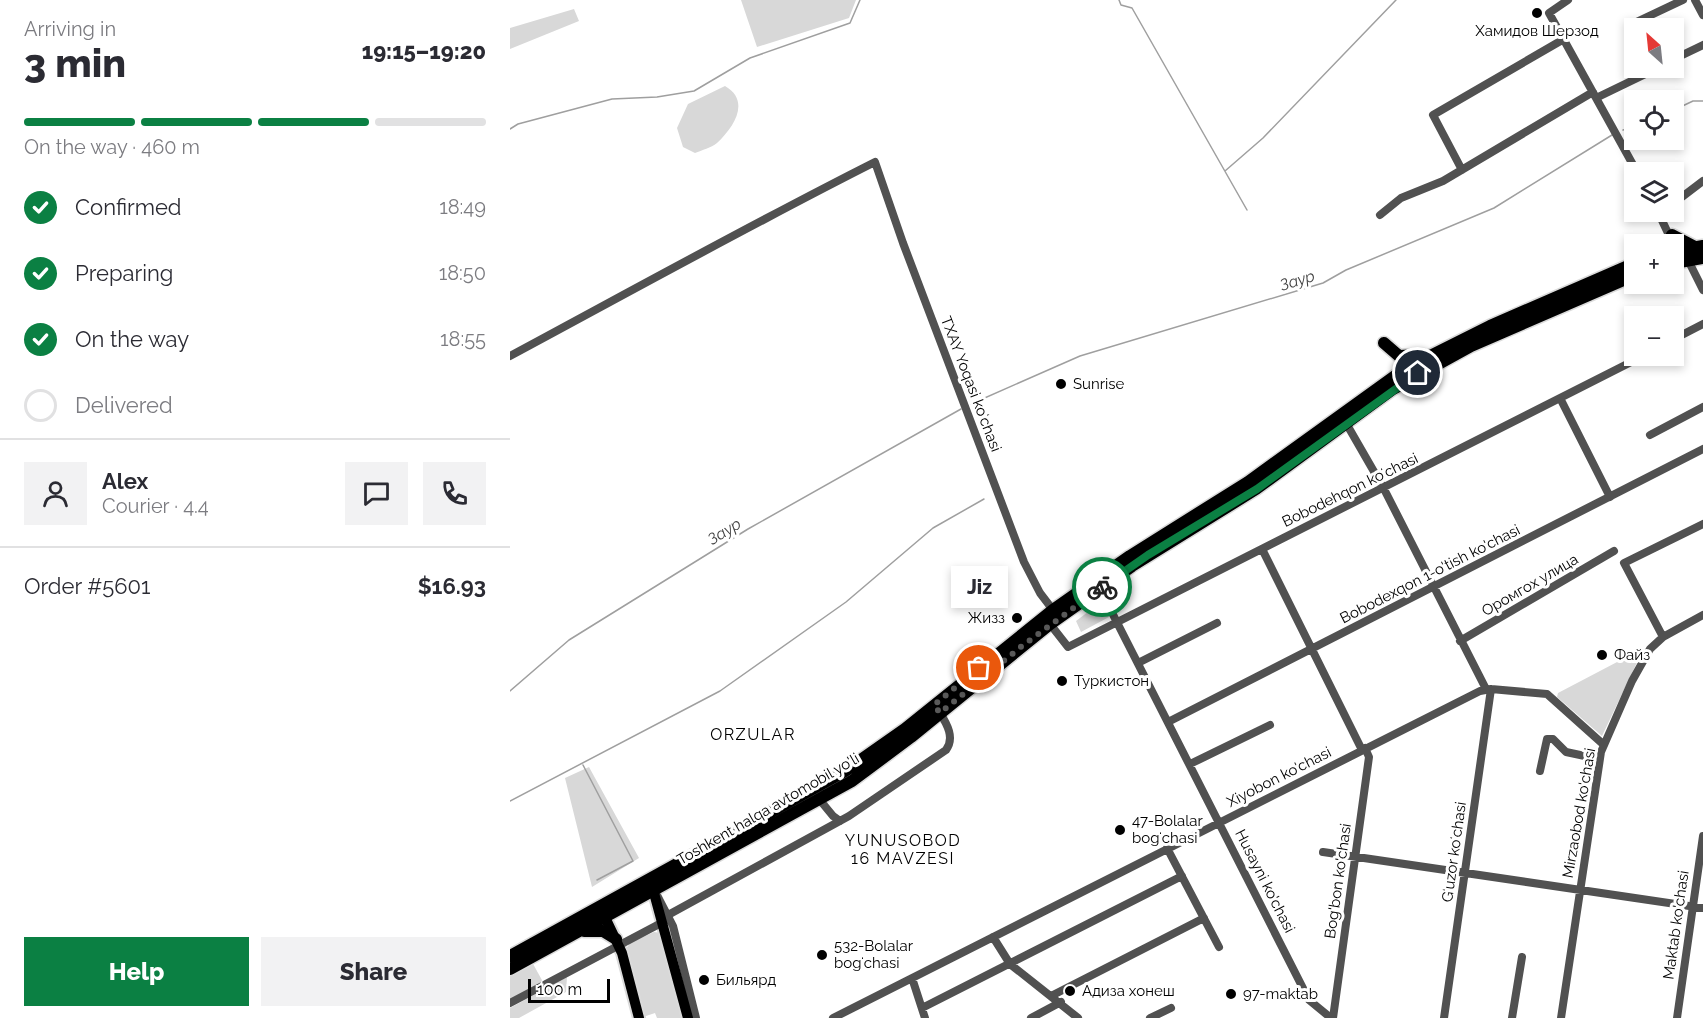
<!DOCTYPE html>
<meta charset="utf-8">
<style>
:root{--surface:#fff;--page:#f2f2f3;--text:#2b2b33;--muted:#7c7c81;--line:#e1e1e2;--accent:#0b8043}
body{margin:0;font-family:Raleway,sans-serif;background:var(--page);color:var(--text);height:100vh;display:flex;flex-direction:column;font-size:22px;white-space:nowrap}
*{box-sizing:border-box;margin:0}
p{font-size:20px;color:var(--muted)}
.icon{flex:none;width:33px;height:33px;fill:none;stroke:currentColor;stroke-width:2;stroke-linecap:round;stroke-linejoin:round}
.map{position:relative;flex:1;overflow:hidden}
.panel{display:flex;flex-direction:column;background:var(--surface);width:510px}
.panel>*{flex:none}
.needle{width:39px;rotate:333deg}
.buttons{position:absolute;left:1114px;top:18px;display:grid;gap:12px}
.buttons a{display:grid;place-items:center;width:60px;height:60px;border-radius:0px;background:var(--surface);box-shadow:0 3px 9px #0003;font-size:30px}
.scale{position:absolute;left:18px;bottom:15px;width:82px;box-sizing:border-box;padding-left:6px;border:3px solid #000;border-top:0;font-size:16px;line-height:21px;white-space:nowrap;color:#000;-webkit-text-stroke:4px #fff;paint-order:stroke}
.pin{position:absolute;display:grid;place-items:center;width:51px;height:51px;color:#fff;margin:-26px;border:3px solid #fff;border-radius:50%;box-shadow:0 2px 6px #0007}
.courier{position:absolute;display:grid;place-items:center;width:60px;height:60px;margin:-30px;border:4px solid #0b8043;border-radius:50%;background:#fff;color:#222;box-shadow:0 2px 8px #0007}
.bubble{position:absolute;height:42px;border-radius:0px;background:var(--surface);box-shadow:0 3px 9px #0003;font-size:20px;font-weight:800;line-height:42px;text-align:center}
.head em{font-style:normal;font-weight:800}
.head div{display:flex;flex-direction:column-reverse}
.head{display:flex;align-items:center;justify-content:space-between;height:102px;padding:0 24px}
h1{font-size:39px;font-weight:800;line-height:45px}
.bar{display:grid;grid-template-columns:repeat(4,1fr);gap:9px 6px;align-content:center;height:72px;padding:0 24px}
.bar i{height:8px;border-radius:4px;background:var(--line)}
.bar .current{background:var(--accent)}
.bar p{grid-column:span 4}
.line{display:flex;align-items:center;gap:15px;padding:0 24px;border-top:2px solid var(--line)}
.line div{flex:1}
.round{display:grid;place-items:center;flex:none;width:63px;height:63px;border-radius:0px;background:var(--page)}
ol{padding:0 24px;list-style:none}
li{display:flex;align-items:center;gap:18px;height:66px}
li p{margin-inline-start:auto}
li .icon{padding:6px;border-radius:50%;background:var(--accent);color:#fff;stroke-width:4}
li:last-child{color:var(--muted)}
li i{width:33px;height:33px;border:3px solid var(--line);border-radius:50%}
.primary-button{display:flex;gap:12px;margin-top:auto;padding:12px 24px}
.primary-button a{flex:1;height:69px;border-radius:0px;background:var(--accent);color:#fff;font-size:24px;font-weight:800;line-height:69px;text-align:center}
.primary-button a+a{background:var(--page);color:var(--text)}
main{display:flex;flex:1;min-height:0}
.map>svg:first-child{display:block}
.green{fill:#d8d8d8}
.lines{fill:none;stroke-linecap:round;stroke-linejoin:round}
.stream{stroke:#9f9f9f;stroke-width:1.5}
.major-casing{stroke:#dbdbdb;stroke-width:14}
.highway-casing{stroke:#dbdbdb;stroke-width:15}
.minor{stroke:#515151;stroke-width:8}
.major{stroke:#000;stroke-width:10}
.highway{stroke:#000;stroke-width:12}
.done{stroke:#595959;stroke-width:6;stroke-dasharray:0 10.8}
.route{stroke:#0b8043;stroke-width:8}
.poi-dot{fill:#000;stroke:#fff;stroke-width:2}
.labels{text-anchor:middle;stroke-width:6;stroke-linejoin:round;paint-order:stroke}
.poi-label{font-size:15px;fill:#000;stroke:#fff;text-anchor:start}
.street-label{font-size:15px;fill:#000;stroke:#fff}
.water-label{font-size:16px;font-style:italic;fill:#404040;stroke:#fff}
.neighbourhood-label{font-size:16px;letter-spacing:1.5px;fill:#000;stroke:#fff}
</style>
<main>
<section class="panel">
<div class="head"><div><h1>3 min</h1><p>Arriving in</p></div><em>19:15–19:20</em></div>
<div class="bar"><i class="current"></i><i class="current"></i><i class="current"></i><i></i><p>On the way · 460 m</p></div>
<ol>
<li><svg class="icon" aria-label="check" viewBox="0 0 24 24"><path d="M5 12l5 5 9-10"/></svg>Confirmed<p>18:49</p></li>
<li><svg class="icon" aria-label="check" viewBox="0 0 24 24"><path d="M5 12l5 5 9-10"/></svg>Preparing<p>18:50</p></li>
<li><svg class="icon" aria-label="check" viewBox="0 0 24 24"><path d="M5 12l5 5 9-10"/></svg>On the way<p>18:55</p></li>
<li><i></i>Delivered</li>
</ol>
<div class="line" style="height:108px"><a class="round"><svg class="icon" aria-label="person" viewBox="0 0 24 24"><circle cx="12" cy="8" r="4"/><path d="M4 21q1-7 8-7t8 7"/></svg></a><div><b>Alex</b><p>Courier · 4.4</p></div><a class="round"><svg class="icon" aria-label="chat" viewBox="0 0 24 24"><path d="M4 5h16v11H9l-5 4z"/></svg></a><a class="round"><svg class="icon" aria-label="phone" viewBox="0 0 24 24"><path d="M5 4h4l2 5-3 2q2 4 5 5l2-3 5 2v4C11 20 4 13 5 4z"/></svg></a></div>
<div class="line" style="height:78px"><div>Order #5601</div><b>$16.93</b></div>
<div class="primary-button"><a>Help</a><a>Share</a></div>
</section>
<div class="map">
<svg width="1193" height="1018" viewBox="0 0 1193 1018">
<rect width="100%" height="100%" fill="#fff"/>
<!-- green -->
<path class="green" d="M231,0H346L339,18L247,47Z
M64,9L69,21L0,49V28Z
M215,86C241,101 224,127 207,143C201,148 192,150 185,153L173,147L167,128L178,104Z
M591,602L599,617L571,632L566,621Z
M1130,650L1132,652L1092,736L1047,697L1048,693Z
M79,767L129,858L82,887L55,778Z
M144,932L152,933L175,1018H147L145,1013L133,1017L115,950L120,943Z
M22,962L33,982L0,1000V974Z
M57,977L56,992L9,1018H0V1008Z"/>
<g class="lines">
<!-- stream -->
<path class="stream" d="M609,0L611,5L622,8L737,210
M1164,110L1183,101H1193
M0,129L8,124L102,99L147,97L184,91L240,58L340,23L350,0
M1113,130L1125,127
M715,171L753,138L886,0
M461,404L570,356L813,283L836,270L984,208L1102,135
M0,691L59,640L238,529L451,409
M73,765L123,861L87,880
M0,801L210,691L336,602L423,528L474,499"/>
<!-- major casing -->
<g class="major-casing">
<path id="major" d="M141,882L178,1018
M92,911L112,953L129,1018"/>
</g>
<!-- highway casing -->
<g class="highway-casing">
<path id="highway" d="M1158,244L1162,235L1185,247
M1164,251L1193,246
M1164,263L1193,258
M874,343L889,356L912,355
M74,931H93L106,939
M0,956L335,771L395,729L543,610L620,556L738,482L896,368L980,326L1125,263
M0,969L342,781L401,737L540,624L622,566L746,489L883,389L961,346L1125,275"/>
</g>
<!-- minor -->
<path class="minor" d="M1058,0L1039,13L1127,172
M1185,0L1193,15
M1120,25L1173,0
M1164,59L1193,45
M1086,98L1148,68
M952,170L923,115L1054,39
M1164,203L1193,181
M1148,212L1166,250
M870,215L891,198L933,181L1083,92
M1178,260L1193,290
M1164,339L1193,324
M0,356C121,291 242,224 365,162L393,243L514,562L530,593L543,610
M1050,398L1100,497
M836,423L874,489L976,689
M1140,435L1193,407
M752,549L852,750
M590,589L799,1000L821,1018
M540,624L558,647L1133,356
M1153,637L1114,563L1193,524
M950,641L1104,551
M628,663L707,623
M658,722L1193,449
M680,764L760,725
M1030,771L1037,739H1043L1056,752L1089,759
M309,799L323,816L330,821
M657,848L709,947
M813,852L1193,908
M148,897L163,926L186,1018
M153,922L158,915L339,816L436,750C445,738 437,724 430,713
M483,937L500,964L568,1018
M402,978L415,1018
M541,996L694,918
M0,1003L155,921
M412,1008L672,876
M323,1018L970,691L981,689L1037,694L1094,745
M521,1018L551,1002
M640,1018L661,1008
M823,1018L859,757L855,748
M934,1018L981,689
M1002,1018L1012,957
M1051,1018L1091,752L1122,681L1140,649L1153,637L1193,615
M1167,1018L1193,836"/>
<!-- major -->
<use href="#major" class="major"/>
<!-- highway -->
<use href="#highway" class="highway"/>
</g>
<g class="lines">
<!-- done -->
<path class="done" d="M469,668L424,705L430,713L512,646L592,587"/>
<!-- route -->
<path class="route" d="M592,587L638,555L747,489L908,373"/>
</g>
<!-- markers -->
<g class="poi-dot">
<circle cx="1027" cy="13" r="6"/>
<circle cx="551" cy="384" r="6"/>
<circle cx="507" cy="618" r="6"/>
<circle cx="1092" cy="655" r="6"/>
<circle cx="552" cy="681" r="6"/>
<circle cx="610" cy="830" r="6"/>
<circle cx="312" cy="955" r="6"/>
<circle cx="194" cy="980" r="6"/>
<circle cx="560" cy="991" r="6"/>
<circle cx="721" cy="994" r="6"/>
</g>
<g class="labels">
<!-- poi labels -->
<g class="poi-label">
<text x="1027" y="36" text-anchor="middle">Хамидов Шерзод</text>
<text x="563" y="389">Sunrise</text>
<text x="495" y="623" text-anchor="end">Жизз</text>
<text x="1104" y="660">Файз</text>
<text x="564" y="686">Туркистон</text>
<text x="622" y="826">47-Bolalar<tspan x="622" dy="17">bogʻchasi</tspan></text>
<text x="324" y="951">532-Bolalar<tspan x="324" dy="17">bogʻchasi</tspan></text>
<text x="206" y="985">Бильярд</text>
<text x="572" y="996">Адиза хонеш</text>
<text x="733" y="999">97-maktab</text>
</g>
<!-- street labels -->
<g class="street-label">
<text transform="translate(461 384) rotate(69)" y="5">TXAY Yoqasi koʻchasi</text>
<text transform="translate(840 490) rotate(-26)" y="5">Bobodehqon koʻchasi</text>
<text transform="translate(920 574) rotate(-27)" y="5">Bobodexqon 1-o'tish ko'chasi</text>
<text transform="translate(1020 585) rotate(-30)" y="5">Оромгох улица</text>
<text transform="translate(769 777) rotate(-27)" y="5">Xiyobon ko'chasi</text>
<text transform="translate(258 809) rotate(-30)" y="5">Toshkent halqa avtomobil yo'li</text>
<text transform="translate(1069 813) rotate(-80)" y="5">Mirzaobod ko'chasi</text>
<text transform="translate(944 852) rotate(-82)" y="5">Gʻuzor koʻchasi</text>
<text transform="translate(755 881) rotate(63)" y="5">Husayni ko'chasi</text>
<text transform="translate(828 881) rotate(-82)" y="5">Bog'bon ko'chasi</text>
<text transform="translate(1166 925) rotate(-82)" y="5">Maktab ko'chasi</text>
</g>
<!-- water labels -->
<g class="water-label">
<text transform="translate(787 280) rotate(-17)" y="6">Заур</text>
<text transform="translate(214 531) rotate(-32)" y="6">Заур</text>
</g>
<!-- neighbourhood labels -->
<g class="neighbourhood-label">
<text x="243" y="740">ORZULAR</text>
<text x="393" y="846">YUNUSOBOD<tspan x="393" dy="18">16 MAVZESI</tspan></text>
</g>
</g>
</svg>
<div class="buttons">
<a><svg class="needle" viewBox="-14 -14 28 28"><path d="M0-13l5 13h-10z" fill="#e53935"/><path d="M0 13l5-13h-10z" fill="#7c7c81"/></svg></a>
<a><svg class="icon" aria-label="locate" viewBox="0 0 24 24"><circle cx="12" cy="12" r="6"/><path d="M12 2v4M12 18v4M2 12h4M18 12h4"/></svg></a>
<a><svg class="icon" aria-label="layers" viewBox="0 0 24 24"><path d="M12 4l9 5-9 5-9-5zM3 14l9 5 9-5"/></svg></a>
<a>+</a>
<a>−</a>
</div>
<div class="scale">100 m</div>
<div class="pin" style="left:469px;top:668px;background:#ea580c"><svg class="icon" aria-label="bag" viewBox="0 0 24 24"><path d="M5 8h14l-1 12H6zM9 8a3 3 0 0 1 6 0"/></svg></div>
<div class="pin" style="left:908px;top:373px;background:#1f2937"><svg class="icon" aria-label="home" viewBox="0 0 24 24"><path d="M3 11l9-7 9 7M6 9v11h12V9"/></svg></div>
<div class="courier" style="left:592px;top:587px"><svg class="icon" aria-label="bike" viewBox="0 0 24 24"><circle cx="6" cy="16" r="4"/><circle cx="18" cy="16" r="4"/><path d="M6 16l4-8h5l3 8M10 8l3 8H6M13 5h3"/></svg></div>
<div class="bubble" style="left:441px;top:566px;width:57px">Jiz</div>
</div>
</main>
